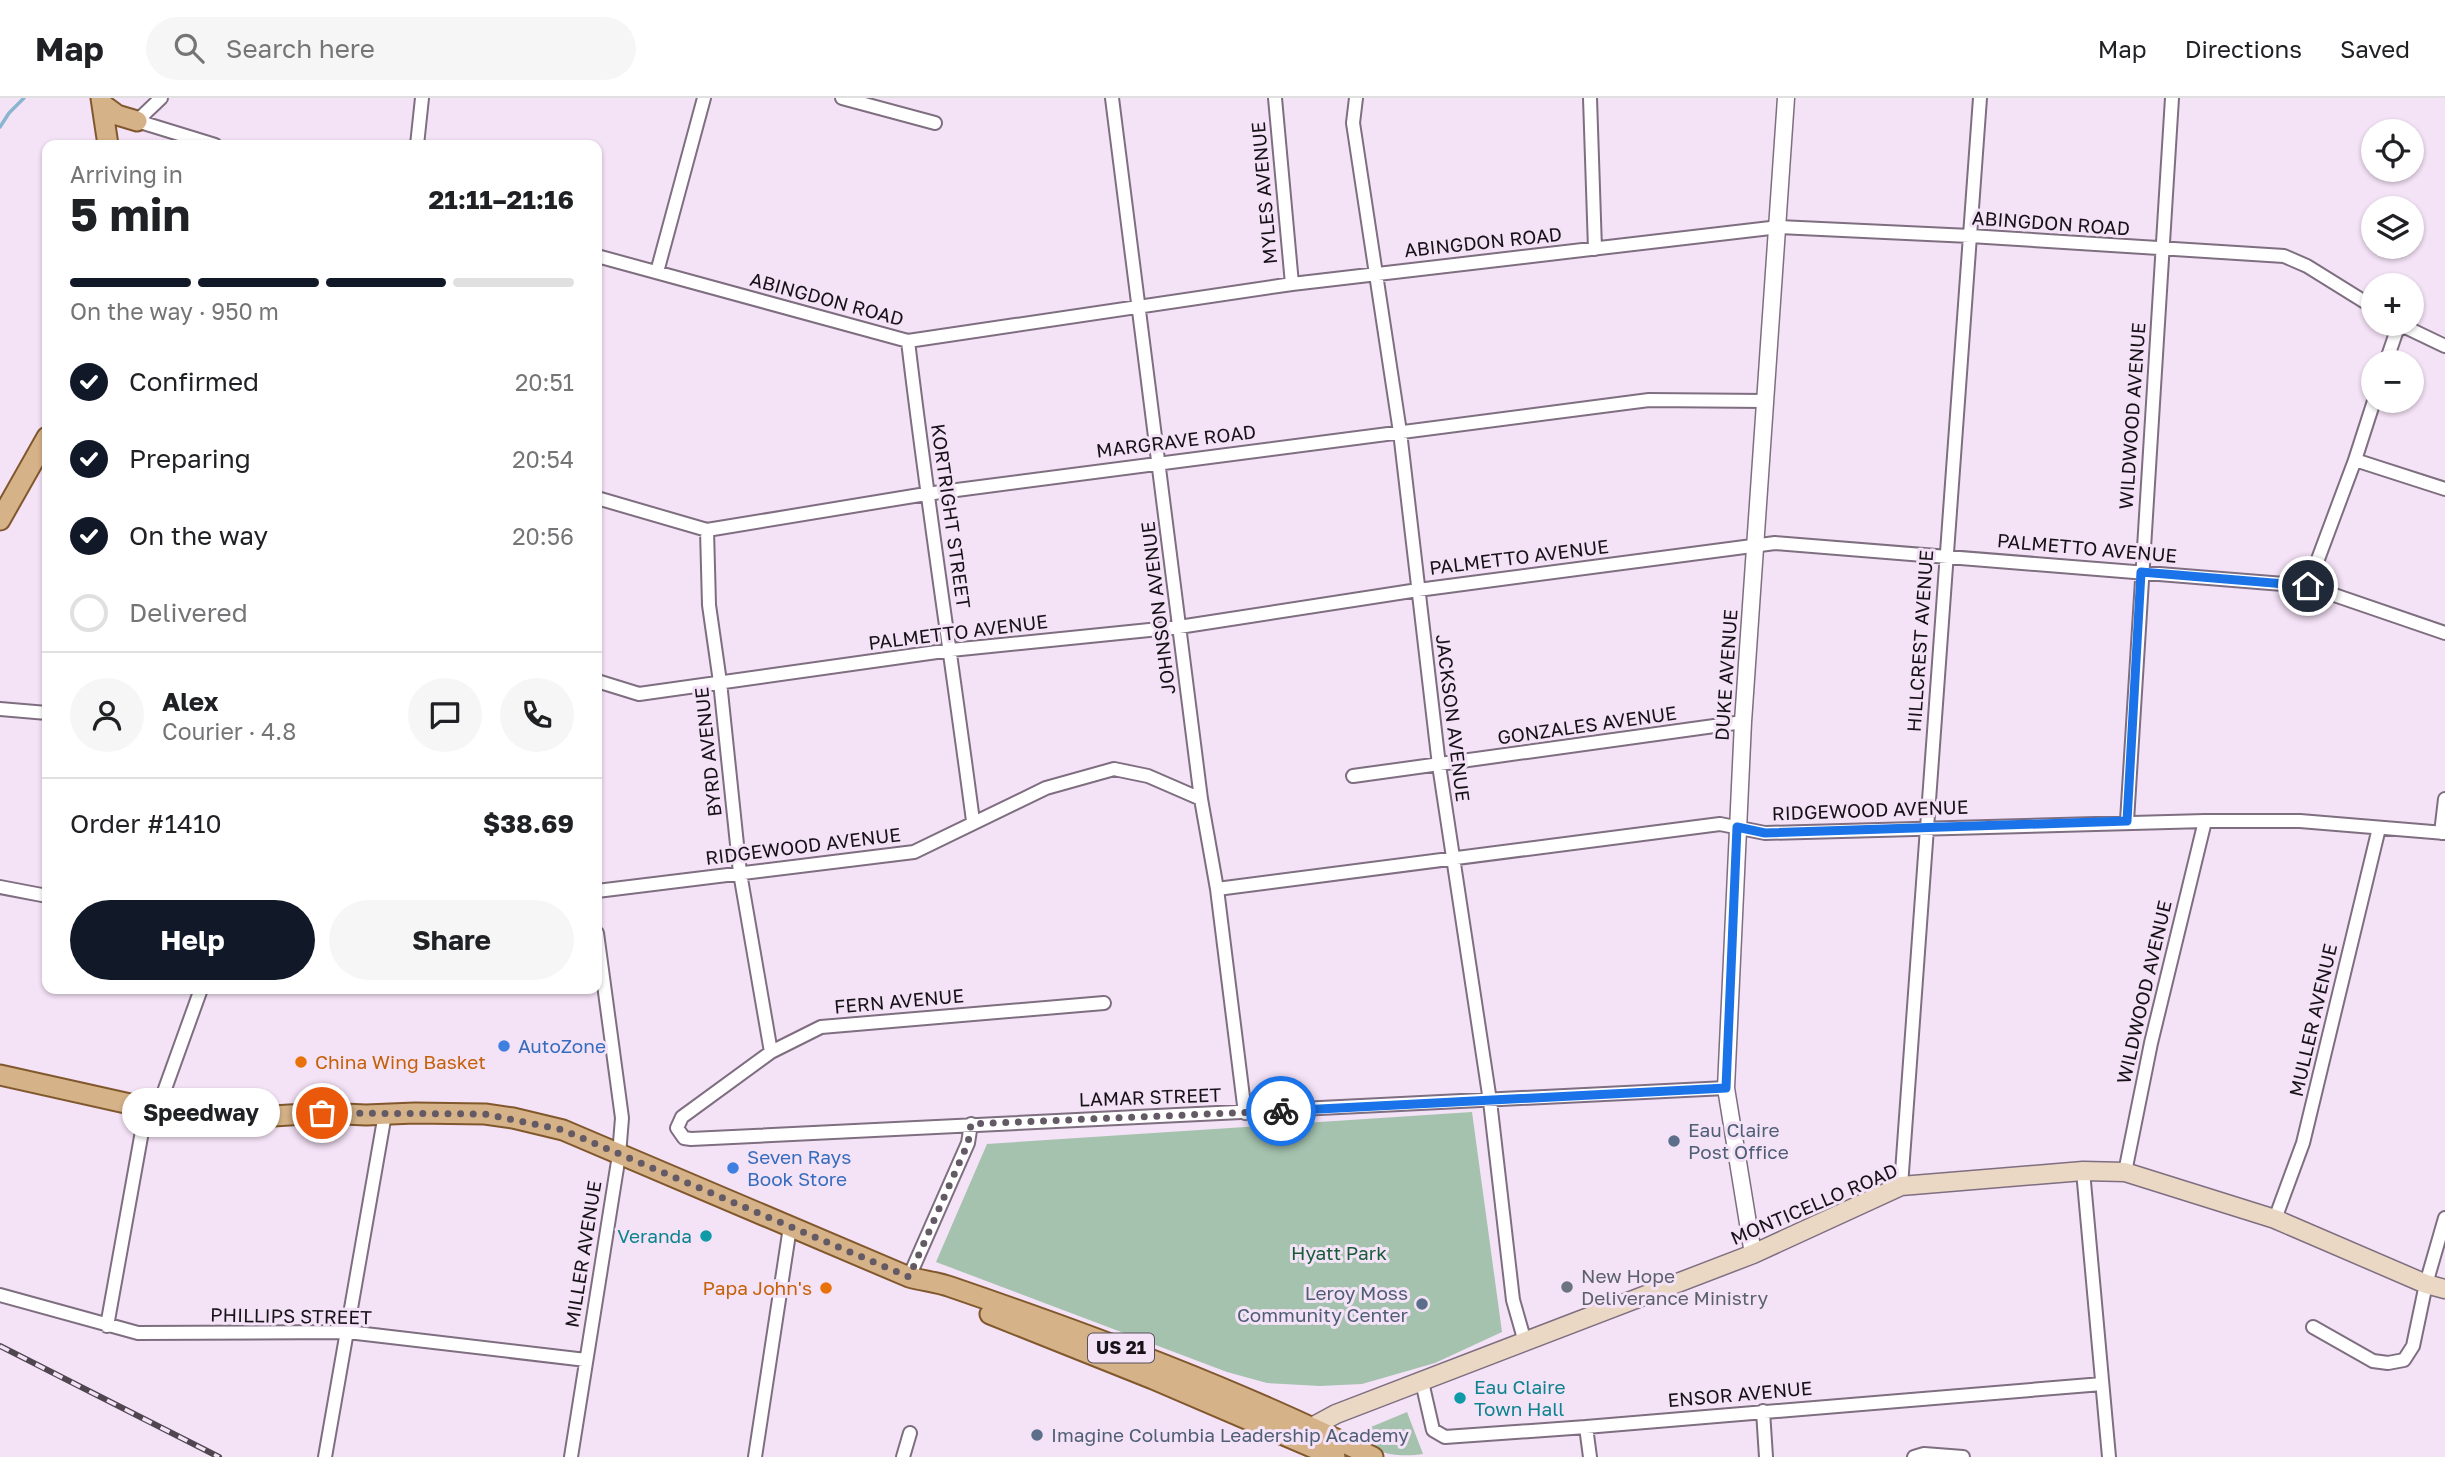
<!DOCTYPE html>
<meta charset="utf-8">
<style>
:root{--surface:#fff;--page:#f6f6f6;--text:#202124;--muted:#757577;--line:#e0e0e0;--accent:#111827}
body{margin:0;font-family:"Golos Text",sans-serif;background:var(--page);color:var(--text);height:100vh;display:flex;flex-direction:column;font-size:26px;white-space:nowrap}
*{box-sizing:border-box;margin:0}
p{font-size:23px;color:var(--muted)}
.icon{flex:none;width:38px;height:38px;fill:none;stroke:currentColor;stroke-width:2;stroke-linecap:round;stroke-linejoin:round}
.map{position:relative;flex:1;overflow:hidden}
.panel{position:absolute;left:42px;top:42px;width:560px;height:854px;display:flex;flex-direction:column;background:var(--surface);border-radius:14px;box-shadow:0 2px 5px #0004}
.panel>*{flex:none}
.fabs{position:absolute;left:2361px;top:21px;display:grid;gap:14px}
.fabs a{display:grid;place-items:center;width:63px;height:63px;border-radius:50%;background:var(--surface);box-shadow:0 2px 5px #0004;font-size:35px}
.pin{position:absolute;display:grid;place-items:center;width:60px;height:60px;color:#fff;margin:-30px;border:4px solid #fff;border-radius:50%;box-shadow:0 2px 7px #0007}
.courier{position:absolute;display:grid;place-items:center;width:70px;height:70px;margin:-35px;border:5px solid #1a73e8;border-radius:50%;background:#fff;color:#222;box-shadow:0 2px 9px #0007}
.bubble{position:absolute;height:49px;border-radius:24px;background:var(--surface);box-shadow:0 2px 5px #0004;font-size:23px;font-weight:700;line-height:49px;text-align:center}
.summary em{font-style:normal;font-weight:700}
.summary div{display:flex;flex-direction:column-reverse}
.summary{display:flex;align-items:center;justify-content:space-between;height:119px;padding:0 28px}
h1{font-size:46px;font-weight:700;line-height:52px}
.bar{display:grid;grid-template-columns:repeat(4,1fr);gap:10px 7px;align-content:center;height:84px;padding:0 28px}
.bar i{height:9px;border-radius:5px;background:var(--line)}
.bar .on{background:var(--accent)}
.bar p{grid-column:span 4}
.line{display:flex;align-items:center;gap:18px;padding:0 28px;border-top:2px solid var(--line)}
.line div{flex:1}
.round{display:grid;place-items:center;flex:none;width:74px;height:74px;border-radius:37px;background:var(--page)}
ol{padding:0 28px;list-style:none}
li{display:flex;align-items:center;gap:21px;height:77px}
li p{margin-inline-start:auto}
li .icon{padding:7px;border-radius:50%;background:var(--accent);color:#fff;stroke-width:4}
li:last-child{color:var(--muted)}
li i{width:38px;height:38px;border:4px solid var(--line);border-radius:50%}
.button{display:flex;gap:14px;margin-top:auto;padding:14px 28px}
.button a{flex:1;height:80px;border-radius:42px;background:var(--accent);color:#fff;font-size:28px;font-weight:700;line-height:80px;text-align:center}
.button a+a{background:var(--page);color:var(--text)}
header{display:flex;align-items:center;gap:42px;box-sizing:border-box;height:98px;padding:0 35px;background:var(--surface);border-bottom:2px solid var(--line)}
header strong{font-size:33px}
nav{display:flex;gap:38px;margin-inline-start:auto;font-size:24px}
.search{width:490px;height:63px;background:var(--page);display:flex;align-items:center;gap:18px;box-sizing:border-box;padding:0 24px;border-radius:38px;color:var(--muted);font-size:26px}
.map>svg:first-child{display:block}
.green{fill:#a4c2ae}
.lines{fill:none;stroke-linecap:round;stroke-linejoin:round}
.stream{stroke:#89b5cf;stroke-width:3.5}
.minor-casing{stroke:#7e6e80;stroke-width:16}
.tertiary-casing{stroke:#7e6e80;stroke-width:19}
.secondary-casing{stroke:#7e6e80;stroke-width:21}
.primary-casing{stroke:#81582d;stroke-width:23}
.minor{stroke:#fff;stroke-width:12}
.tertiary{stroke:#fff;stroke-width:16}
.secondary{stroke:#ead8c4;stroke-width:18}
.primary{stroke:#d6b288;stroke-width:19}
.rail-casing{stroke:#4f4650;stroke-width:6}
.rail{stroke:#f4e2f6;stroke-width:3.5;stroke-dasharray:10;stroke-linecap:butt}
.done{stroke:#645a66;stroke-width:7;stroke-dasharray:0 12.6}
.route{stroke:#1a73e8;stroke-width:9}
.shop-dot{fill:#3f7fe0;stroke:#f4e2f6;stroke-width:2.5}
.food-dot{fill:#e8710a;stroke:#f4e2f6;stroke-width:2.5}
.service-dot{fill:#5c6f8a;stroke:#f4e2f6;stroke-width:2.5}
.culture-dot{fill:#0f9aa8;stroke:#f4e2f6;stroke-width:2.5}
.worship-dot{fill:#6b7280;stroke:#f4e2f6;stroke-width:2.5}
.labels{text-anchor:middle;stroke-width:6;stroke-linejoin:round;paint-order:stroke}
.shield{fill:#f4e2f6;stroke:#59505b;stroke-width:2}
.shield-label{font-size:18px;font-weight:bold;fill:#171118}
.street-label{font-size:19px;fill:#171118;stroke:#f4e2f6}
.shop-label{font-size:19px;fill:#366cbe;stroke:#f4e2f6;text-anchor:start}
.food-label{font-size:19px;fill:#c56008;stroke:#f4e2f6;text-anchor:start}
.service-label{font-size:19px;fill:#4e5e75;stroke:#f4e2f6;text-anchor:start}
.culture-label{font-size:19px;fill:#0d838f;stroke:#f4e2f6;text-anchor:end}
.park-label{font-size:19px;fill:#175b38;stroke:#f4e2f6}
.worship-label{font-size:19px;fill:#5b616d;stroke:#f4e2f6;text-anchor:start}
</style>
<header>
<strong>Map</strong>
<div class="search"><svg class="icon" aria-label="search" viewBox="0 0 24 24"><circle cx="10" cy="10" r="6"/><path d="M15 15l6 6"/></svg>Search here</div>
<nav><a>Map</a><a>Directions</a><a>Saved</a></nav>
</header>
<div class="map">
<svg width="2445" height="1359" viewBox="0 0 2445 1359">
<rect width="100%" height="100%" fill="#f4e2f6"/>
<!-- green -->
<path class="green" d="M1472,1014L1502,1234L1435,1265L1362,1286L1320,1288L1267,1285L1227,1274L936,1164L987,1046Z
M1407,1314L1423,1356C1403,1359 1367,1359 1367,1334L1371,1329Z"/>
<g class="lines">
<!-- stream -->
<path class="stream" d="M0,29L9,15L24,0"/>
<!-- minor casing -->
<g class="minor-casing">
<path id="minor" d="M161,0L137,23L215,47
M842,0L935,25
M1112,0L1201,701L1217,791L1245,1015
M1275,0L1292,186
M1356,0L1353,25L1400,334L1439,667L1490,1003L1513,1202L1525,1244
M1590,0L1595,151
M417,47L422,0
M597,158L908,243L1292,186L1779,129L1970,138L2284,158L2307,168L2373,209
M657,174L704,0
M2399,226L2445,248
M908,243C927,404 952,563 973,723
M2386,264L2399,226
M2355,362L2445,391
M597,400L707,432L926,396L1649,302L1766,303
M707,432L709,507L720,584L740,775L771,954
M2308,488L2355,362L2374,303
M597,583L639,596L951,552L1179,529L1418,492L1775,445L2308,488L2445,535
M0,611L47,615
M1353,678L1743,624
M2127,723L2172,0
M2441,735L2445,701
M0,789L47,798
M1217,791L1720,726L1765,735L2205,723H2300L2445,735
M597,793L914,754L1046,690L1114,671L1148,678L1201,701
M1104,905L821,929L771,954L682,1019L677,1030L684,1040L691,1041L1726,990
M161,1002L201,891
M2083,1073L2109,1359
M2125,1074L2151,945L2205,723
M1901,1088L1980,0
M2275,1121L2303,1045L2379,730
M909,1179L968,1045L971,1026
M0,1197L138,1235L348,1234L586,1262
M107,1228L146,1011
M2313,1229L2373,1263L2388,1265L2404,1262L2413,1248L2426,1186L2445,1120
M1422,1284L1433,1332L1445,1339L1586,1329L2102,1286
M1763,1313L1766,1359
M1586,1329L1590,1359
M325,1359L385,1016
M571,1359L619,1057L622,1020L597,835
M755,1359L790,1129
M903,1359L910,1335
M1914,1359L1924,1356L1963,1359"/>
</g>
<!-- tertiary casing -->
<g class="tertiary-casing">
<path id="tertiary" d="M1753,1156L1726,990L1743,624L1786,0"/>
</g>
<!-- secondary casing -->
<g class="secondary-casing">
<path id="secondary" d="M1304,1338L1312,1329L1336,1316L1753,1156L1901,1088L2083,1073L2125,1074L2275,1121L2426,1186L2445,1191"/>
</g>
<!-- primary casing -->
<g class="primary-casing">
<path id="primary" d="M101,0L108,47
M102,6L117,17L137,23
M0,422L47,339
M0,977L175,1016L194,1014L257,1019L322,1015L366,1017L415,1015L485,1016L513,1020L563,1032L909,1179C923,1183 937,1184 951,1189C1094,1238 1237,1291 1373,1359
M990,1216L1153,1281L1335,1359"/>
</g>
<!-- minor -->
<use href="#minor" class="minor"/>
<!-- tertiary -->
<use href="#tertiary" class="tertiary"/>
<!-- secondary -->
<use href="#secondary" class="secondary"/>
<!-- primary -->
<use href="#primary" class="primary"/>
<!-- rail casing -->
<g class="rail-casing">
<path id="rail" d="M0,1248L219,1359"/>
</g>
<!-- rail -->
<use href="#rail" class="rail"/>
</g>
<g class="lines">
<!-- done -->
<path class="done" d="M322,1015L485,1016L563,1032L909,1179L968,1045L971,1026L1281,1013"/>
<!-- route -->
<path class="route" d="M1281,1013L1726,990L1737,729L1765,735L2127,723L2141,474L2308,488"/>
</g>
<!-- markers -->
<g class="shop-dot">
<circle cx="504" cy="948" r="7"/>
<circle cx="733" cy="1070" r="7"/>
</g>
<g class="food-dot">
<circle cx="301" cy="964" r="7"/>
<circle cx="826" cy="1190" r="7"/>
</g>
<g class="service-dot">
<circle cx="1674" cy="1043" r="7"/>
<circle cx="1422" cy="1206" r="7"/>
<circle cx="1037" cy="1337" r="7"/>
</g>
<g class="culture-dot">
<circle cx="706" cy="1138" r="7"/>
<circle cx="1460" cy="1300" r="7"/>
</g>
<circle class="worship-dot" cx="1567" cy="1189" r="7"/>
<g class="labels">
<!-- shield labels -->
<rect class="shield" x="1088" y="1235.5" width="66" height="29" rx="5"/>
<g class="shield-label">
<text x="1121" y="1256">US 21</text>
</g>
<!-- street labels -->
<g class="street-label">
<text transform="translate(1264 95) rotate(-95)" y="7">MYLES AVENUE</text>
<text transform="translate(2051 125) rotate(4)" y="7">ABINGDON ROAD</text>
<text transform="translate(1483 144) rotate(-6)" y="7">ABINGDON ROAD</text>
<text transform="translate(827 201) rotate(15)" y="7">ABINGDON ROAD</text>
<text transform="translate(2132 318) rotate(-86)" y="7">WILDWOOD AVENUE</text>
<text transform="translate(1176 343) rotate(-7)" y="7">MARGRAVE ROAD</text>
<text transform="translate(951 418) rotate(82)" y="7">KORTRIGHT STREET</text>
<text transform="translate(2087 450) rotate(5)" y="7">PALMETTO AVENUE</text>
<text transform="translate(1519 459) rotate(-7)" y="7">PALMETTO AVENUE</text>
<text transform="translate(1158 510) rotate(-97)" y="7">JOHNSON AVENUE</text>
<text transform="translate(958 534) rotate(-7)" y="7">PALMETTO AVENUE</text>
<text transform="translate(1920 543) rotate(-86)" y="7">HILLCREST AVENUE</text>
<text transform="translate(1726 577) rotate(-86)" y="7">DUKE AVENUE</text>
<text transform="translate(1453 620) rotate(83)" y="7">JACKSON AVENUE</text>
<text transform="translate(1587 627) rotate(-8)" y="7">GONZALES AVENUE</text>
<text transform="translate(708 654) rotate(-96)" y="7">BYRD AVENUE</text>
<text transform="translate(1870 712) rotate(-2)" y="7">RIDGEWOOD AVENUE</text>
<text transform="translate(803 748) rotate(-7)" y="7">RIDGEWOOD AVENUE</text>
<text transform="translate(2144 894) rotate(-77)" y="7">WILDWOOD AVENUE</text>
<text transform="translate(899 903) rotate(-5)" y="7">FERN AVENUE</text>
<text transform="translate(2313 922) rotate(-77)" y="7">MULLER AVENUE</text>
<text transform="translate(1150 999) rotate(-2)" y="7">LAMAR STREET</text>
<text transform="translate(1814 1106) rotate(-23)" y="7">MONTICELLO ROAD</text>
<text transform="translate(583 1156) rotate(-81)" y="7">MILLER AVENUE</text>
<text transform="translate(291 1218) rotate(1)" y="7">PHILLIPS STREET</text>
<text transform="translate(1740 1296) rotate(-5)" y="7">ENSOR AVENUE</text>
</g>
<!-- shop labels -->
<g class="shop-label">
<text x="518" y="955">AutoZone</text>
<text x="747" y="1066">Seven Rays<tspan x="747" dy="22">Book Store</tspan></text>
</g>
<!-- food labels -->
<g class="food-label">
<text x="315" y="971">China Wing Basket</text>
<text x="812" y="1197" text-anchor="end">Papa John's</text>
</g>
<!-- service labels -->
<g class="service-label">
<text x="1688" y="1039">Eau Claire<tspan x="1688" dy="22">Post Office</tspan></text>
<text x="1408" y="1202" text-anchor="end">Leroy Moss<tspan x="1408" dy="22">Community Center</tspan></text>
<text x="1051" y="1344">Imagine Columbia Leadership Academy</text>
</g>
<!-- culture labels -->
<g class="culture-label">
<text x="692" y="1145">Veranda</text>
<text x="1474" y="1296" text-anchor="start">Eau Claire<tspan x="1474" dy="22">Town Hall</tspan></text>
</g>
<!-- park labels -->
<g class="park-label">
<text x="1339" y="1162">Hyatt Park</text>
</g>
<!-- worship labels -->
<g class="worship-label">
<text x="1581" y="1185">New Hope<tspan x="1581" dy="22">Deliverance Ministry</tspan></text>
</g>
</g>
</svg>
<div class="fabs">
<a><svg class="icon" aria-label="locate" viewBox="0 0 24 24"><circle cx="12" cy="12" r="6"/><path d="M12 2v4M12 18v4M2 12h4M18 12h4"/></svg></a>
<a><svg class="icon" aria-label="layers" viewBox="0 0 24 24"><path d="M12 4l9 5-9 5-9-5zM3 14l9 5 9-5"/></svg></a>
<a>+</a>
<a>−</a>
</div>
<div class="pin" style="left:322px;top:1015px;background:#ea580c"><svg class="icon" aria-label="bag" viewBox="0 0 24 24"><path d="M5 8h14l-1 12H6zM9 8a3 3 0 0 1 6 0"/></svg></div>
<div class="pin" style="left:2308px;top:488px;background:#1f2937"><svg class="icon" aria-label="home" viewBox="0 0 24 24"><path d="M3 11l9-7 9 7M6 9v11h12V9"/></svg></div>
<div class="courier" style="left:1281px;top:1013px"><svg class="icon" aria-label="bike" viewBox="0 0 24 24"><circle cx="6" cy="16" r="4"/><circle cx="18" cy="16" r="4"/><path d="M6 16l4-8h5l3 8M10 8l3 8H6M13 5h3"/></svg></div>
<div class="bubble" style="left:122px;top:990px;width:158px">Speedway</div>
<section class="panel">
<div class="summary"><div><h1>5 min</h1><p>Arriving in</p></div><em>21:11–21:16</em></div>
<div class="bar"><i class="on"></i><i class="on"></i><i class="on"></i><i></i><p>On the way · 950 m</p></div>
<ol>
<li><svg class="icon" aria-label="check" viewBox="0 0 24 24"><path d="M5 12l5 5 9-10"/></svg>Confirmed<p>20:51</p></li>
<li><svg class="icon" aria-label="check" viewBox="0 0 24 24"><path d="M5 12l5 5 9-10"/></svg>Preparing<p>20:54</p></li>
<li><svg class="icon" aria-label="check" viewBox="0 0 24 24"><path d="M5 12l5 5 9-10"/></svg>On the way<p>20:56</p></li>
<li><i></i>Delivered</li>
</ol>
<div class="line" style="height:126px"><a class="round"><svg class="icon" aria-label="person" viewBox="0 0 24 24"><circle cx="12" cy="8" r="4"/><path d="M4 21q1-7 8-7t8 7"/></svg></a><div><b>Alex</b><p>Courier · 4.8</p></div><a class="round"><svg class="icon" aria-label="chat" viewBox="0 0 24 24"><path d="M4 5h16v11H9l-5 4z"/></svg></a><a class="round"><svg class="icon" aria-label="phone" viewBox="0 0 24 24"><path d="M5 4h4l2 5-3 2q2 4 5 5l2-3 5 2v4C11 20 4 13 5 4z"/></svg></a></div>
<div class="line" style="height:91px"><div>Order #1410</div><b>$38.69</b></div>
<div class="button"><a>Help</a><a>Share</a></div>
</section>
</div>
